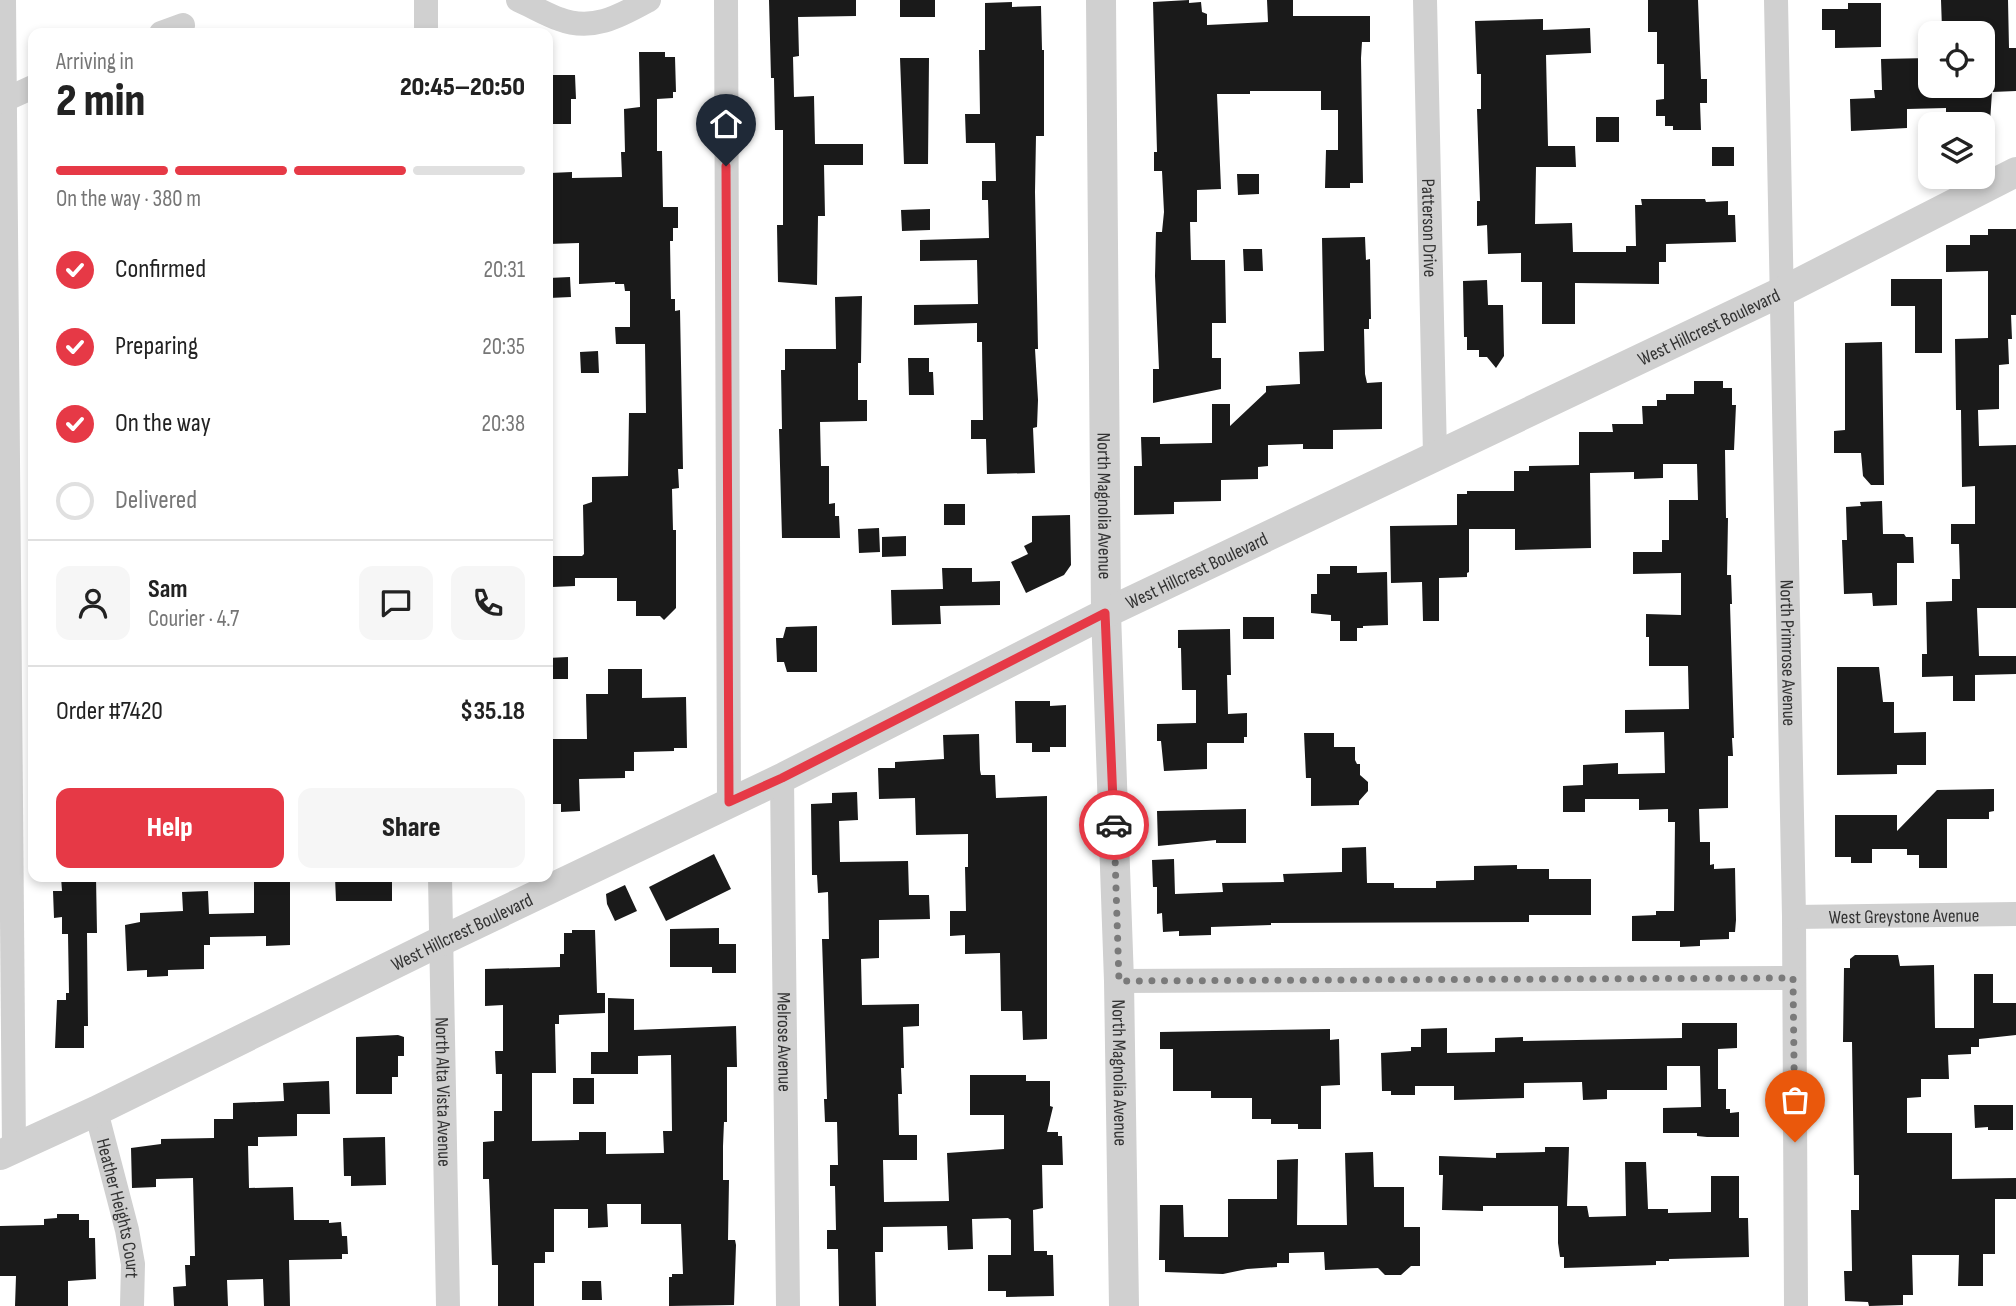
<!DOCTYPE html>
<meta charset="utf-8">
<style>
:root{--surface:#fff;--page:#f6f6f6;--text:#222;--muted:#767676;--line:#e0e0e0;--accent:#e63946}
body{margin:0;font-family:"Sofia Sans Condensed",sans-serif;background:var(--page);color:var(--text);height:100vh;display:flex;flex-direction:column;font-size:26px;white-space:nowrap}
*{box-sizing:border-box;margin:0}
p{font-size:23px;color:var(--muted)}
.icon{flex:none;width:38px;height:38px;fill:none;stroke:currentColor;stroke-width:2;stroke-linecap:round;stroke-linejoin:round}
.map{position:relative;flex:1;overflow:hidden}
.panel{position:absolute;left:28px;top:28px;width:525px;height:854px;display:flex;flex-direction:column;background:var(--surface);border-radius:14px;box-shadow:0 4px 10px #0003}
.panel>*{flex:none}
.buttons{position:absolute;left:1918px;top:21px;display:grid;gap:14px}
.buttons a{display:grid;place-items:center;width:77px;height:77px;border-radius:14px;background:var(--surface);box-shadow:0 4px 10px #0003;font-size:35px}
.pin{position:absolute;display:grid;place-items:center;width:60px;height:60px;color:#fff;margin:-72px -30px;border-radius:50% 50% 50% 0;rotate:-45deg;box-shadow:0 0 7px #0007}
.pin .icon{rotate:45deg}
.courier{position:absolute;display:grid;place-items:center;width:70px;height:70px;margin:-35px;border:5px solid #e63946;border-radius:50%;background:#fff;color:#222;box-shadow:0 2px 9px #0007}
.headline em{font-style:normal;font-weight:800}
.headline div{display:flex;flex-direction:column-reverse}
.headline{display:flex;align-items:center;justify-content:space-between;height:119px;padding:0 28px}
h1{font-size:46px;font-weight:800;line-height:52px}
.bar{display:grid;grid-template-columns:repeat(4,1fr);gap:10px 7px;align-content:center;height:84px;padding:0 28px}
.bar i{height:9px;border-radius:5px;background:var(--line)}
.bar .active{background:var(--accent)}
.bar p{grid-column:span 4}
.line{display:flex;align-items:center;gap:18px;padding:0 28px;border-top:2px solid var(--line)}
.line div{flex:1}
.round{display:grid;place-items:center;flex:none;width:74px;height:74px;border-radius:14px;background:var(--page)}
ol{padding:0 28px;list-style:none}
li{display:flex;align-items:center;gap:21px;height:77px}
li p{margin-inline-start:auto}
li .icon{padding:7px;border-radius:50%;background:var(--accent);color:#fff;stroke-width:4}
li:last-child{color:var(--muted)}
li i{width:38px;height:38px;border:4px solid var(--line);border-radius:50%}
.primary-button{display:flex;gap:14px;margin-top:auto;padding:14px 28px}
.primary-button a{flex:1;height:80px;border-radius:14px;background:var(--accent);color:#fff;font-size:28px;font-weight:800;line-height:80px;text-align:center}
.primary-button a+a{background:var(--page);color:var(--text)}
.map>svg:first-child{display:block}
.building{fill:#1a1a1a}
.lines{fill:none;stroke-linecap:round;stroke-linejoin:round}
.minor{stroke:#d0d0d0;stroke-width:24}
.tertiary{stroke:#d0d0d0;stroke-width:30}
.done{stroke:#7a7a7a;stroke-width:7;stroke-dasharray:0 12.6}
.route{stroke:#e63946;stroke-width:9}
.labels{text-anchor:middle;stroke-width:7;stroke-linejoin:round;paint-order:stroke}
.street-label{font-size:19px;fill:#333;stroke:#fff}
</style>
<div class="map">
<svg width="2016" height="1306" viewBox="0 0 2016 1306">
<rect width="100%" height="100%" fill="#fff"/>
<!-- building -->
<path class="building" d="M769,0H856V16L798,17L799,56L793,57L794,97L814,96L815,144H863V165H824L825,216H818L817,285L778,282L777,225H783V130H775L774,78H771Z
M900,0H935V17H900Z
M1189,0V3L1201,2L1202,12L1207,14V25L1268,22L1267,0H1293V16H1370V42H1362L1361,58L1363,183H1350V188H1325L1326,150H1338V110H1321V91H1250V94H1217L1221,189L1197,190V222H1190L1191,260H1225L1226,323H1212V358H1221V389L1153,403V369H1159L1155,276L1156,232H1162L1164,212L1162,171H1154V152H1157L1153,2Z
M1648,0H1698L1701,79H1707V103H1700L1701,130H1673V126H1665V116H1656V100L1664,99V64H1657V32H1648Z
M1941,0H2008L2009,48H2016V91L1992,92L1990,122L1946,124V108L1907,109V128L1851,131L1850,99L1875,98L1874,90H1882L1881,59L1930,58V86H1983V29H1942Z
M1012,2V7L1041,6L1042,50H1044V136H1036L1035,192L1038,349H1035L1038,400L1037,427L1033,428L1035,473L987,474L986,439H971V420H983L982,342H977V323L914,325V305L978,304L977,260L920,261V240L989,238L988,200H982V181H996L995,143H966L965,114H980L979,50H985V3Z
M1848,3H1881V47L1835,48V30H1822V9H1848Z
M1543,19V30L1590,28L1591,53L1546,55L1548,146H1575L1576,167H1536L1535,224L1572,223L1573,252H1626V246H1636L1635,205H1642L1641,199H1705L1706,202L1728,201V215H1735L1736,242L1666,244V262H1659V284L1575,283V324H1542V282H1521V253L1488,254L1487,225L1477,226V201H1480L1477,109H1481V74H1477L1475,21Z
M639,52H665V57H675L676,92H673V98L657,99V151H662L663,207H678V228H673V241H670L671,299H675V311L680,310L683,469H678L679,488L672,489L673,530H676V608L664,620L660,616H636V601H617V578H575V586L552,587L551,556H582L584,554L583,505L592,502V477L628,476L629,413H646L645,344H616L615,327H630V291H625L624,284H615V282L579,284V243L548,244L550,173L572,172V178L622,177L621,152H625L624,109L640,107Z
M900,58H929L928,164H904Z
M548,75H575L576,99H571V124H548Z
M1596,117H1619V142H1596Z
M1712,147H1734V166H1712Z
M1237,174H1259V194L1238,195Z
M930,209V230L902,231L901,210Z
M1988,229H2016V315H2011L2012,339H2008L2009,364L1999,365V409L1978,410L1979,446L2016,445V608H1977L1979,656H2016V674L1975,675V701H1953V676L1922,677V654H1927L1926,602L1952,601V579H1960L1959,544H1951V524H1975V486L1962,487L1961,410H1956L1955,339L1988,338V271L1946,272V245H1970V235H1988Z
M1365,237L1366,260L1370,259L1371,319H1369V329H1364L1365,374L1367,383L1382,382V429L1333,430V449H1303V444L1268,445V466L1258,467V479L1221,480V501L1174,502V514L1134,515V466H1142L1141,437H1160V444L1212,443V404H1230V426L1266,392V386L1300,384L1299,352L1324,351L1322,238Z
M1243,249H1262L1263,271H1244Z
M570,277L571,297L549,298V278Z
M1891,279H1942V353H1915V306H1891Z
M1487,280L1488,305H1503L1504,356L1496,368L1487,357H1479V350H1467V337H1464L1463,281Z
M862,296L861,363H858V400H867V421L820,422L821,466H829V504L835,503V516H839L840,538H782L779,429H782L781,370H785V349H836L835,297Z
M1882,342L1884,485H1871L1863,476L1861,453H1834V431L1845,430V343Z
M598,351L599,373H581L580,352Z
M908,358H929V372H933L934,395H909Z
M1694,381H1723V388H1732V405H1736L1734,450H1725L1726,518H1728L1727,575H1731L1732,604H1730L1734,738H1732L1733,756H1728V808L1699,809L1700,842H1710V865L1714,864V869L1735,868L1736,920L1735,932H1729V939L1700,940V946L1680,947V941H1632V916L1656,915V911H1674L1675,822H1668V809L1639,810V799H1585V812H1563V786L1583,785V765L1618,763V774L1665,773L1664,732L1625,733V710L1689,709L1688,666H1649V637H1646V614L1681,615V573L1633,574V552H1662V540H1669V500H1698L1697,464H1663V478L1634,479V472L1590,473L1591,548L1515,550V529H1469V572L1467,573V577L1439,578V621H1423L1422,582L1391,583L1390,526L1457,525V494H1467V491H1514V471H1529V466L1579,465V432H1613L1612,424H1643L1642,406H1657V400H1666V394H1694Z
M1882,501L1883,534H1904L1906,537H1913L1914,563H1897V605L1873,606L1872,593L1844,594L1842,540H1847L1846,507L1861,506L1860,502Z
M944,504H965V525H944Z
M1070,515L1071,565L1064,575L1026,593L1011,562L1028,554L1024,546L1032,542V516Z
M879,528L880,552L859,553L858,529Z
M906,536V556L882,557V537Z
M1330,566H1357V573L1387,572L1388,625L1363,626V628H1357V641H1340V621H1331V615L1311,613V594H1317V574H1330Z
M942,568H972V582L1000,581V605L940,606L941,624L892,625L891,590L943,589Z
M1243,617H1274V639H1243Z
M817,626V672H787L784,662H777L776,638H783L786,627Z
M1230,629L1231,675H1227L1228,714L1247,713V737H1244V743H1207V769L1164,771L1161,741H1157V724L1196,723V690H1182L1181,648H1178V630Z
M568,657V679H548V658Z
M1837,667H1879L1883,702H1894V733L1926,732V765H1897V774L1837,775Z
M608,669H642V698L686,697L687,748H674V751L634,752V771H625V778L579,779L580,811L561,812V804H548V739H587L586,694H608Z
M1015,701H1050V706L1066,705V747H1050V752H1032V743H1016Z
M1304,733H1334V747H1355V760L1357,764H1360V775L1368,782V791L1359,801V805L1311,806V778H1306Z
M979,734L980,770L981,775H995L996,798L1047,796V1039L1023,1040L1022,1011H1001L1000,953L965,954V935L950,936V911H966L965,867H968V834L916,835L915,798L879,799L878,768H895V762L944,759L943,735Z
M1994,789V811L1989,812V819H1947V868H1919V855H1907V849H1872V863H1851V857H1835V815H1897V831L1937,790Z
M857,792L858,820L839,821L840,862L908,861L909,895H929L930,919L879,920V958L861,959L862,1005L919,1004V1026L903,1027L904,1068H901L902,1094H898L899,1135H917V1160H883L884,1202L949,1201L947,1153L1004,1149V1115H970V1075H1026V1081H1050V1106L1053,1107L1047,1132H1058V1136H1062L1063,1165H1042L1043,1208L1033,1210L1034,1251H1047V1255H1053L1054,1296L1006,1297V1291H988V1255H1011V1220L1008,1218L972,1219L973,1249L948,1250L947,1226L883,1227V1252H875L876,1306H839L838,1249H827V1230H836L835,1186H830V1165H838L837,1122H825L824,1099H827L822,939H829L828,892L818,893L817,875H812L811,804L832,803V793Z
M1246,809V843H1216V840L1158,846L1157,811Z
M1366,847L1367,883H1394V888H1436V881L1474,880V866L1517,865V869H1549V879H1591V915H1529V922L1271,923V925L1211,927V935L1179,936V931L1163,932L1162,913L1157,914V887H1153L1152,860L1174,859L1175,894L1223,892L1222,883L1284,882L1283,874L1342,872V848Z
M714,854L731,889L666,921L649,887Z
M61,877H96L97,933H87L88,1026H84V1048H55L57,1000H66V993H69L68,934H62V917L54,918L53,891H62Z
M335,877H392V901H336Z
M290,878V945L266,946V936L210,937V945H204V969L168,970V976L147,977V970L127,971L125,925L140,922V913L183,911L182,892L208,891L209,914L254,913V879Z
M625,885L637,911L615,921L607,904L606,894Z
M719,928V944H736V973H712V967H670V929Z
M572,930H595L597,993H605V1013L559,1015V1024H555L556,1073H532V1141L579,1140V1132H606V1154L664,1153L663,1131H672L671,1055L638,1056V1074H591V1052H608V998L634,999V1030L736,1026L737,1067H727V1122H724L723,1146V1180H729L728,1240H735L736,1245L734,1305L669,1306V1277H672V1274H683L681,1224H641V1204H607L608,1227L588,1228V1209H554V1252H545V1263H534V1306H498V1265H492L489,1179H483V1142L494,1141V1111H502V1074H496L495,1051H503V1005L485,1006V969L560,967V954H564V933H572Z
M1898,955L1900,966L1934,965L1935,1028H1974V974H1993V1003H2016V1035L1979,1039V1047H1971V1054L1948,1055L1949,1079H1921V1097L1907,1098V1133H1952V1179L2016,1178V1199H1995V1254H1983V1286H1958L1959,1255H1912L1913,1295H1903V1305L1869,1306L1868,1302L1845,1301L1844,1271H1852L1851,1210H1859V1175H1854L1852,1042H1843L1844,968H1850V959L1855,955Z
M1682,1023H1737V1048L1718,1049V1089H1726V1109H1730V1113L1739,1112V1137H1707L1697,1136V1133H1663V1108L1701,1107L1700,1066H1667V1090H1607V1099L1583,1100L1582,1082L1524,1083V1098L1454,1100V1086H1415V1095H1391V1091H1382L1381,1053L1411,1051V1047H1421V1029L1447,1028V1053L1495,1052V1038L1523,1037V1041L1682,1038Z
M1330,1029V1040L1339,1039L1340,1085L1321,1086V1129H1298V1124H1271V1119H1252V1098H1211V1091H1173V1049H1160V1032Z
M398,1035L404,1037V1056H398V1077H392V1094H356V1037Z
M573,1078H594V1104H573Z
M329,1081L330,1114H297V1136L258,1137V1146H248L249,1188L293,1187L294,1220H329V1223L341,1222L342,1236H347L348,1254H342V1259L289,1260L290,1306H264L263,1279L227,1280L228,1306H174L173,1287L186,1286L185,1265H190V1256H195L193,1178L156,1179V1187L132,1188L131,1148L161,1144V1139L214,1138V1119H233V1103L284,1101L283,1083Z
M1974,1105H2013V1130H1988V1127L1975,1128Z
M385,1137L386,1185L351,1186V1176H344L343,1138Z
M1545,1147H1569L1567,1206H1587L1589,1217L1626,1216L1625,1162H1646L1648,1209H1668V1213L1711,1212V1176H1739V1218H1748L1749,1257L1669,1259V1261H1656V1265L1564,1268V1257H1560L1558,1243V1206H1483V1211L1442,1210L1443,1175H1439V1156L1496,1158V1153L1545,1152Z
M1373,1152L1374,1187H1404V1227H1420V1266H1411L1401,1275H1385L1378,1268L1325,1270L1324,1252L1289,1253V1263H1277V1267L1247,1269L1223,1274L1165,1272V1260H1159L1160,1205H1183L1184,1237H1228V1199H1277V1160L1298,1159L1297,1225H1347L1345,1153Z
M57,1214H79V1220H89V1238H95L96,1279L68,1281V1306H15L16,1276H0V1226L44,1225V1219L57,1218Z
M582,1281H601L602,1300H582Z"/>
<g class="lines">
<!-- minor -->
<g class="minor">
<path d="M4,0L14,1148"/>
<path d="M426,0V33"/>
<path d="M518,0C532,6 545,14 559,19C593,32 620,16 649,0"/>
<path d="M726,0L729,802"/>
<path id="s1" d="M1425,0L1435,455"/>
<path id="s2" d="M1776,0L1794,917L1796,1306"/>
<path d="M161,33L183,25"/>
<path d="M0,102L33,87"/>
<path id="s3" d="M782,778L788,1306"/>
<path id="s4" d="M440,877L448,1306"/>
<path id="s5" d="M1794,917L2016,914"/>
<path d="M1119,981L1793,978"/>
<path id="s6" d="M96,1111L127,1230L133,1264L132,1306"/>
</g>
<!-- tertiary -->
<g class="tertiary">
<path id="s7" d="M1101,0L1106,613L1119,981L1124,1306"/>
<path id="s8" d="M0,1155L96,1111L441,941L782,778L1106,613L1781,292L2016,172"/>
</g>
</g>
<g class="lines">
<!-- done -->
<path class="done" d="M1114,825L1119,981L1793,978L1795,1142"/>
<!-- route -->
<path class="route" d="M726,166L729,802L782,778L1105,613L1114,825"/>
</g>
<g class="labels">
<!-- street labels -->
<g class="street-label">
<text dy="7" stroke="none"><textPath href="#s1" startOffset="228">Patterson Drive</textPath></text>
<text dy="7" stroke="none"><textPath href="#s8" startOffset="1899">West Hillcrest Boulevard</textPath></text>
<text dy="7" stroke="none"><textPath href="#s7" startOffset="506">North Magnolia Avenue</textPath></text>
<text dy="7" stroke="none"><textPath href="#s8" startOffset="1332">West Hillcrest Boulevard</textPath></text>
<text dy="7" stroke="none"><textPath href="#s2" startOffset="653">North Primrose Avenue</textPath></text>
<text dy="7" stroke="none"><textPath href="#s5" startOffset="110">West Greystone Avenue</textPath></text>
<text dy="7" stroke="none"><textPath href="#s8" startOffset="513">West Hillcrest Boulevard</textPath></text>
<text dy="7" stroke="none"><textPath href="#s3" startOffset="264">Melrose Avenue</textPath></text>
<text dy="7" stroke="none"><textPath href="#s7" startOffset="1073">North Magnolia Avenue</textPath></text>
<text dy="7" stroke="none"><textPath href="#s4" startOffset="215">North Alta Vista Avenue</textPath></text>
<text dy="7" stroke="none"><textPath href="#s6" startOffset="100">Heather Heights Court</textPath></text>
</g>
</g>
</svg>
<div class="buttons">
<a><svg class="icon" aria-label="locate" viewBox="0 0 24 24"><circle cx="12" cy="12" r="6"/><path d="M12 2v4M12 18v4M2 12h4M18 12h4"/></svg></a>
<a><svg class="icon" aria-label="layers" viewBox="0 0 24 24"><path d="M12 4l9 5-9 5-9-5zM3 14l9 5 9-5"/></svg></a>
</div>
<div class="pin" style="left:1795px;top:1142px;background:#ea580c"><svg class="icon" aria-label="bag" viewBox="0 0 24 24"><path d="M5 8h14l-1 12H6zM9 8a3 3 0 0 1 6 0"/></svg></div>
<div class="pin" style="left:726px;top:166px;background:#1f2937"><svg class="icon" aria-label="home" viewBox="0 0 24 24"><path d="M3 11l9-7 9 7M6 9v11h12V9"/></svg></div>
<div class="courier" style="left:1114px;top:825px"><svg class="icon" aria-label="car" viewBox="0 0 24 24"><path d="M5 17H2v-5l4-1 3-4h7l3 4 3 1v5h-3M9 17h6M6 11h13"/><circle cx="7" cy="17" r="2"/><circle cx="17" cy="17" r="2"/></svg></div>
<section class="panel">
<div class="headline"><div><h1>2 min</h1><p>Arriving in</p></div><em>20:45–20:50</em></div>
<div class="bar"><i class="active"></i><i class="active"></i><i class="active"></i><i></i><p>On the way · 380 m</p></div>
<ol>
<li><svg class="icon" aria-label="check" viewBox="0 0 24 24"><path d="M5 12l5 5 9-10"/></svg>Confirmed<p>20:31</p></li>
<li><svg class="icon" aria-label="check" viewBox="0 0 24 24"><path d="M5 12l5 5 9-10"/></svg>Preparing<p>20:35</p></li>
<li><svg class="icon" aria-label="check" viewBox="0 0 24 24"><path d="M5 12l5 5 9-10"/></svg>On the way<p>20:38</p></li>
<li><i></i>Delivered</li>
</ol>
<div class="line" style="height:126px"><a class="round"><svg class="icon" aria-label="person" viewBox="0 0 24 24"><circle cx="12" cy="8" r="4"/><path d="M4 21q1-7 8-7t8 7"/></svg></a><div><b>Sam</b><p>Courier · 4.7</p></div><a class="round"><svg class="icon" aria-label="chat" viewBox="0 0 24 24"><path d="M4 5h16v11H9l-5 4z"/></svg></a><a class="round"><svg class="icon" aria-label="phone" viewBox="0 0 24 24"><path d="M5 4h4l2 5-3 2q2 4 5 5l2-3 5 2v4C11 20 4 13 5 4z"/></svg></a></div>
<div class="line" style="height:91px"><div>Order #7420</div><b>$35.18</b></div>
<div class="primary-button"><a>Help</a><a>Share</a></div>
</section>
</div>
